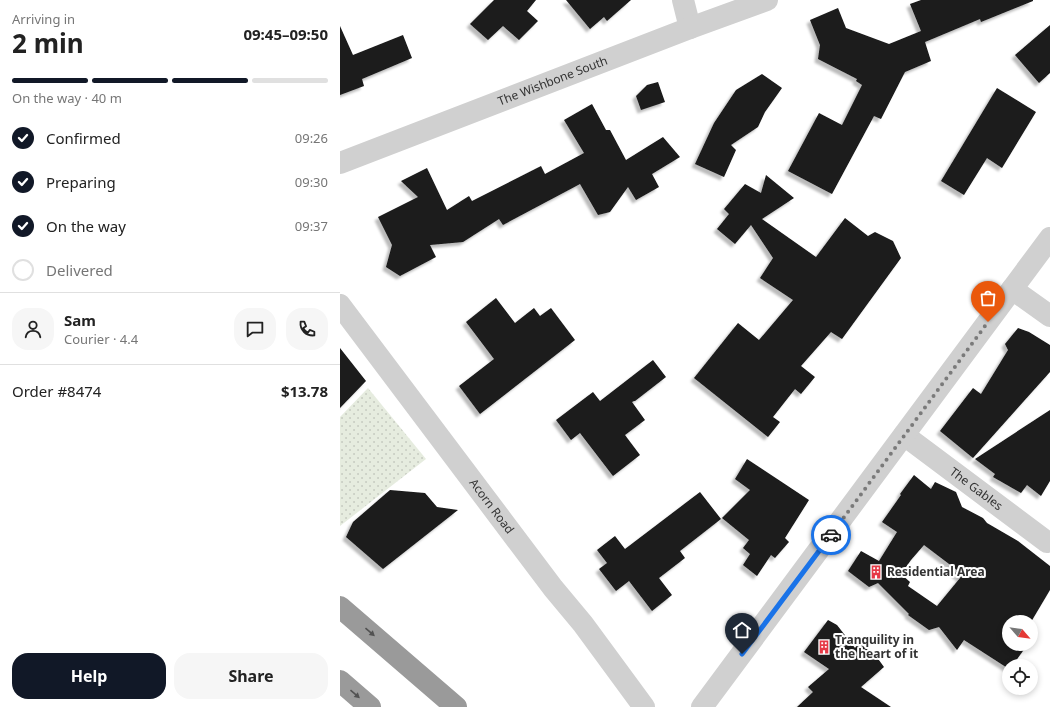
<!DOCTYPE html>
<meta charset="utf-8">
<style>
:root{--surface:#fff;--page:#f6f6f6;--text:#222;--muted:#767676;--line:#e0e0e0;--accent:#111827}
body{margin:0;font-family:"Noto Sans",sans-serif;background:var(--page);color:var(--text);height:100vh;display:flex;flex-direction:column;font-size:15px;white-space:nowrap}
*{box-sizing:border-box;margin:0}
p{font-size:13px;color:var(--muted)}
.icon{flex:none;width:22px;height:22px;fill:none;stroke:currentColor;stroke-width:2;stroke-linecap:round;stroke-linejoin:round}
.map{position:relative;flex:1;overflow:hidden}
.panel{display:flex;flex-direction:column;background:var(--surface);width:340px}
.panel>*{flex:none}
.needle{width:26px;rotate:118deg}
.controls{position:absolute;left:662px;top:615px;display:grid;gap:8px}
.controls a{display:grid;place-items:center;width:36px;height:36px;border-radius:50%;background:var(--surface);box-shadow:0 2px 6px #0003;font-size:20px}
.pin{position:absolute;display:grid;place-items:center;width:34px;height:34px;color:#fff;margin:-41px -17px;border-radius:50% 50% 50% 0;rotate:-45deg;box-shadow:0 0 4px #0007}
.pin .icon{rotate:45deg}
.courier{position:absolute;display:grid;place-items:center;width:40px;height:40px;margin:-20px;border:3px solid #1a73e8;border-radius:50%;background:#fff;color:#222;box-shadow:0 1px 5px #0007}
.overview em{font-style:normal;font-weight:700}
.overview div{display:flex;flex-direction:column-reverse}
.overview{display:flex;align-items:center;justify-content:space-between;height:68px;padding:0 12px}
h1{font-size:26px;font-weight:700;line-height:30px}
.bar{display:grid;grid-template-columns:repeat(4,1fr);gap:6px 4px;align-content:center;height:48px;padding:0 12px}
.bar i{height:5px;border-radius:3px;background:var(--line)}
.bar .on{background:var(--accent)}
.bar p{grid-column:span 4}
.line{display:flex;align-items:center;gap:10px;padding:0 12px;border-top:1px solid var(--line)}
.line div{flex:1}
.round{display:grid;place-items:center;flex:none;width:42px;height:42px;border-radius:16px;background:var(--page)}
ol{padding:0 12px;list-style:none}
li{display:flex;align-items:center;gap:12px;height:44px}
li p{margin-inline-start:auto}
li .icon{padding:4px;border-radius:50%;background:var(--accent);color:#fff;stroke-width:4}
li:last-child{color:var(--muted)}
li i{width:22px;height:22px;border:2px solid var(--line);border-radius:50%}
.button{display:flex;gap:8px;margin-top:auto;padding:8px 12px}
.button a{flex:1;height:46px;border-radius:16px;background:var(--accent);color:#fff;font-size:16px;font-weight:700;line-height:46px;text-align:center}
.button a+a{background:var(--page);color:var(--text)}
main{display:flex;flex:1;min-height:0}
.map>svg:first-child{display:block}
.grass{fill:url(#grass-dots)}
.building{fill:#1a1a1a;fill-rule:evenodd;filter:url(#shadow)}
.lines{fill:none;stroke-linecap:round;stroke-linejoin:round}
.minor{stroke:#d0d0d0;stroke-width:22}
.highway{stroke:#9a9a9a;stroke-width:22}
.oneway{fill:#525252}
.done{stroke:#7a7a7a;stroke-width:4;stroke-dasharray:0 7.2}
.route{stroke:#1a73e8;stroke-width:5}
.labels{text-anchor:middle;stroke-width:4;stroke-linejoin:round;paint-order:stroke}
.street-label{font-size:12px;fill:#333;stroke:#fff}
.poi-label{font-size:12px;font-weight:bold;fill:#333;stroke:#fff;text-anchor:start}
</style>
<main>
<section class="panel">
<div class="overview"><div><h1>2 min</h1><p>Arriving in</p></div><em>09:45–09:50</em></div>
<div class="bar"><i class="on"></i><i class="on"></i><i class="on"></i><i></i><p>On the way · 40 m</p></div>
<ol>
<li><svg class="icon" aria-label="check" viewBox="0 0 24 24"><path d="M5 12l5 5 9-10"/></svg>Confirmed<p>09:26</p></li>
<li><svg class="icon" aria-label="check" viewBox="0 0 24 24"><path d="M5 12l5 5 9-10"/></svg>Preparing<p>09:30</p></li>
<li><svg class="icon" aria-label="check" viewBox="0 0 24 24"><path d="M5 12l5 5 9-10"/></svg>On the way<p>09:37</p></li>
<li><i></i>Delivered</li>
</ol>
<div class="line" style="height:72px"><a class="round"><svg class="icon" aria-label="person" viewBox="0 0 24 24"><circle cx="12" cy="8" r="4"/><path d="M4 21q1-7 8-7t8 7"/></svg></a><div><b>Sam</b><p>Courier · 4.4</p></div><a class="round"><svg class="icon" aria-label="chat" viewBox="0 0 24 24"><path d="M4 5h16v11H9l-5 4z"/></svg></a><a class="round"><svg class="icon" aria-label="phone" viewBox="0 0 24 24"><path d="M5 4h4l2 5-3 2q2 4 5 5l2-3 5 2v4C11 20 4 13 5 4z"/></svg></a></div>
<div class="line" style="height:52px"><div>Order #8474</div><b>$13.78</b></div>
<div class="button"><a>Help</a><a>Share</a></div>
</section>
<div class="map">
<svg width="710" height="707" viewBox="0 0 710 707">
<defs>
<pattern id="grass-dots" width="8" height="8" patternUnits="userSpaceOnUse"><rect width="8" height="8" fill="#e6ecdf"/><path d="M2 2h.1M6 6h.1" fill="none" stroke="#c6cbc0" stroke-width="1.8" stroke-linecap="round"/></pattern>
<filter id="shadow"><feDropShadow dx="-3.5" dy="3.5" stdDeviation="1" flood-color="#0004"/></filter>
</defs>
<rect width="100%" height="100%" fill="#fff"/>
<!-- grass -->
<path class="grass" d="M28,388L86,459L0,526V417Z"/>
<!-- building -->
<path class="building" d="M154,0H196L187,11L198,21L179,40L163,26L148,40L130,24Z
M226,0H291L267,21L264,17L250,29Z
M581,0H693V1L641,22L640,19L585,42L591,61L565,72L541,119L534,116L492,194L448,171L479,113L502,125L522,85L516,81L517,79L478,59L480,45L470,20L498,8L506,28L549,44L581,31L570,4Z
M710,25V73L699,83L675,55Z
M0,26L13,55L63,35L72,58L22,79L24,86L0,95Z
M422,74L442,88L425,112L418,127L391,145L396,150L384,177L355,164L374,123L396,90Z
M318,82L325,102L301,110L296,96L307,85Z
M657,88L696,112L662,168L647,158L624,195L601,181Z
M252,104L266,130H270L286,160L323,137L340,157L312,174L319,187L296,200L288,187L270,212L258,215L240,184L163,225L159,219L123,242L90,245L96,257L60,276L46,267L52,245L38,217L78,197L61,181L87,168L107,210L129,196L132,201L201,166L205,174L244,153L224,120Z
M426,175L454,198L422,219L476,257L505,218L528,236L535,232L553,241L561,258L502,339L491,332L461,366L475,377L461,394L455,389L433,417L440,422L428,437L354,378L398,323L419,340L453,300L420,278L433,258L411,225L395,244L377,229L389,214L384,209L405,184L421,193Z
M156,298L175,323L194,308L200,316L211,308L235,340L140,414L119,386L154,359L126,322Z
M678,328L689,332L710,345V372L633,458L600,431L633,388L641,394L668,350L665,344Z
M0,348L26,381L0,408Z
M313,360L326,377L295,401H294L292,402L305,420L285,435L300,455L273,476L240,433L231,440L216,420L253,392L260,401Z
M710,410V481L701,496L687,485L681,493L653,477L655,474L635,459Z
M407,459L469,500L445,538L449,542L435,558L431,555L417,576L403,565L410,554L403,548L409,540L382,518L410,490L395,479Z
M574,475L591,489L595,482L616,492L622,507L643,518L647,523L678,541L710,566V590L691,622H669V644H688L672,666H669V669L624,640L617,650L599,627L589,630L568,615L569,614L538,583L529,587L508,571L521,551L539,561L557,532L542,522L561,495L560,494ZM584,545L617,570L615,574L620,578L597,606L568,586L570,582L561,574L571,560Z
M50,490L85,493L97,507L118,510L43,569L6,537L13,522Z
M360,492L381,519L340,551L345,558L319,578L332,595L312,611L289,581L276,591L259,569L267,563L257,550L275,536L285,549Z
M488,620L497,625L515,648L519,643L536,656L544,667L521,687L551,707H457L473,692L468,687L489,669L464,652Z"/>
<g class="lines">
<!-- minor -->
<g class="minor">
<path d="M343,0L350,28"/>
<path id="s1" d="M0,163L350,28L427,0"/>
<path d="M672,289L710,316"/>
<path id="s2" d="M0,305L213,588L243,624L304,707"/>
<path id="s3" d="M564,435L707,542"/>
<path d="M362,707L710,238"/>
</g>
<!-- highway -->
<path class="highway" d="M0,607L116,707
M0,681L30,707"/>
</g>
<!-- one-way arrows -->
<defs><path id="oneway-solid" d="M-6-.8H1V-3.2L6.5 0L1 3.2V.8H-6Z"/></defs>
<g class="oneway">
<use href="#oneway-solid" transform="translate(30 632) rotate(41)"/>
<use href="#oneway-solid" transform="translate(15 694) rotate(41)"/>
</g>
<g class="lines">
<!-- done -->
<path class="done" d="M491,535L648,322"/>
<!-- route -->
<path class="route" d="M402,654L491,535"/>
</g>
<!-- icons -->
<defs>
<g id="building-bare" transform="scale(1.08)"><path d="M-4-6H4V6H1V3H-1V6H-4ZM-2.5-4.3h1.7v1.8h-1.7ZM.8-4.3h1.7v1.8H.8ZM-2.5-1h1.7V.8h-1.7ZM.8-1h1.7V.8H.8Z" fill="#e63946" stroke="#fff" stroke-width="2.5" paint-order="stroke"/></g>
</defs>
<g fill-rule="evenodd">
<use href="#building-bare" x="536" y="572"/>
<use href="#building-bare" x="484" y="647"/>
</g>
<g class="labels">
<!-- street labels -->
<g class="street-label">
<text dy="4" stroke="none"><textPath href="#s1" startOffset="228">The Wishbone South</textPath></text>
<text dy="4" stroke="none"><textPath href="#s3" startOffset="90">The Gables</textPath></text>
<text dy="4" stroke="none"><textPath href="#s2" startOffset="252">Acorn Road</textPath></text>
</g>
<!-- poi labels -->
<g class="poi-label">
<text x="547" y="576">Residential Area</text>
<text x="495" y="644">Tranquility in<tspan x="495" dy="14">the heart of it</tspan></text>
</g>
</g>
</svg>
<div class="controls">
<a><svg class="needle" viewBox="-14 -14 28 28"><path d="M0-13l5 13h-10z" fill="#e53935"/><path d="M0 13l5-13h-10z" fill="#767676"/></svg></a>
<a><svg class="icon" aria-label="locate" viewBox="0 0 24 24"><circle cx="12" cy="12" r="6"/><path d="M12 2v4M12 18v4M2 12h4M18 12h4"/></svg></a>
</div>
<div class="pin" style="left:648px;top:322px;background:#ea580c"><svg class="icon" aria-label="bag" viewBox="0 0 24 24"><path d="M5 8h14l-1 12H6zM9 8a3 3 0 0 1 6 0"/></svg></div>
<div class="pin" style="left:402px;top:654px;background:#1f2937"><svg class="icon" aria-label="home" viewBox="0 0 24 24"><path d="M3 11l9-7 9 7M6 9v11h12V9"/></svg></div>
<div class="courier" style="left:491px;top:535px"><svg class="icon" aria-label="car" viewBox="0 0 24 24"><path d="M5 17H2v-5l4-1 3-4h7l3 4 3 1v5h-3M9 17h6M6 11h13"/><circle cx="7" cy="17" r="2"/><circle cx="17" cy="17" r="2"/></svg></div>
</div>
</main>
